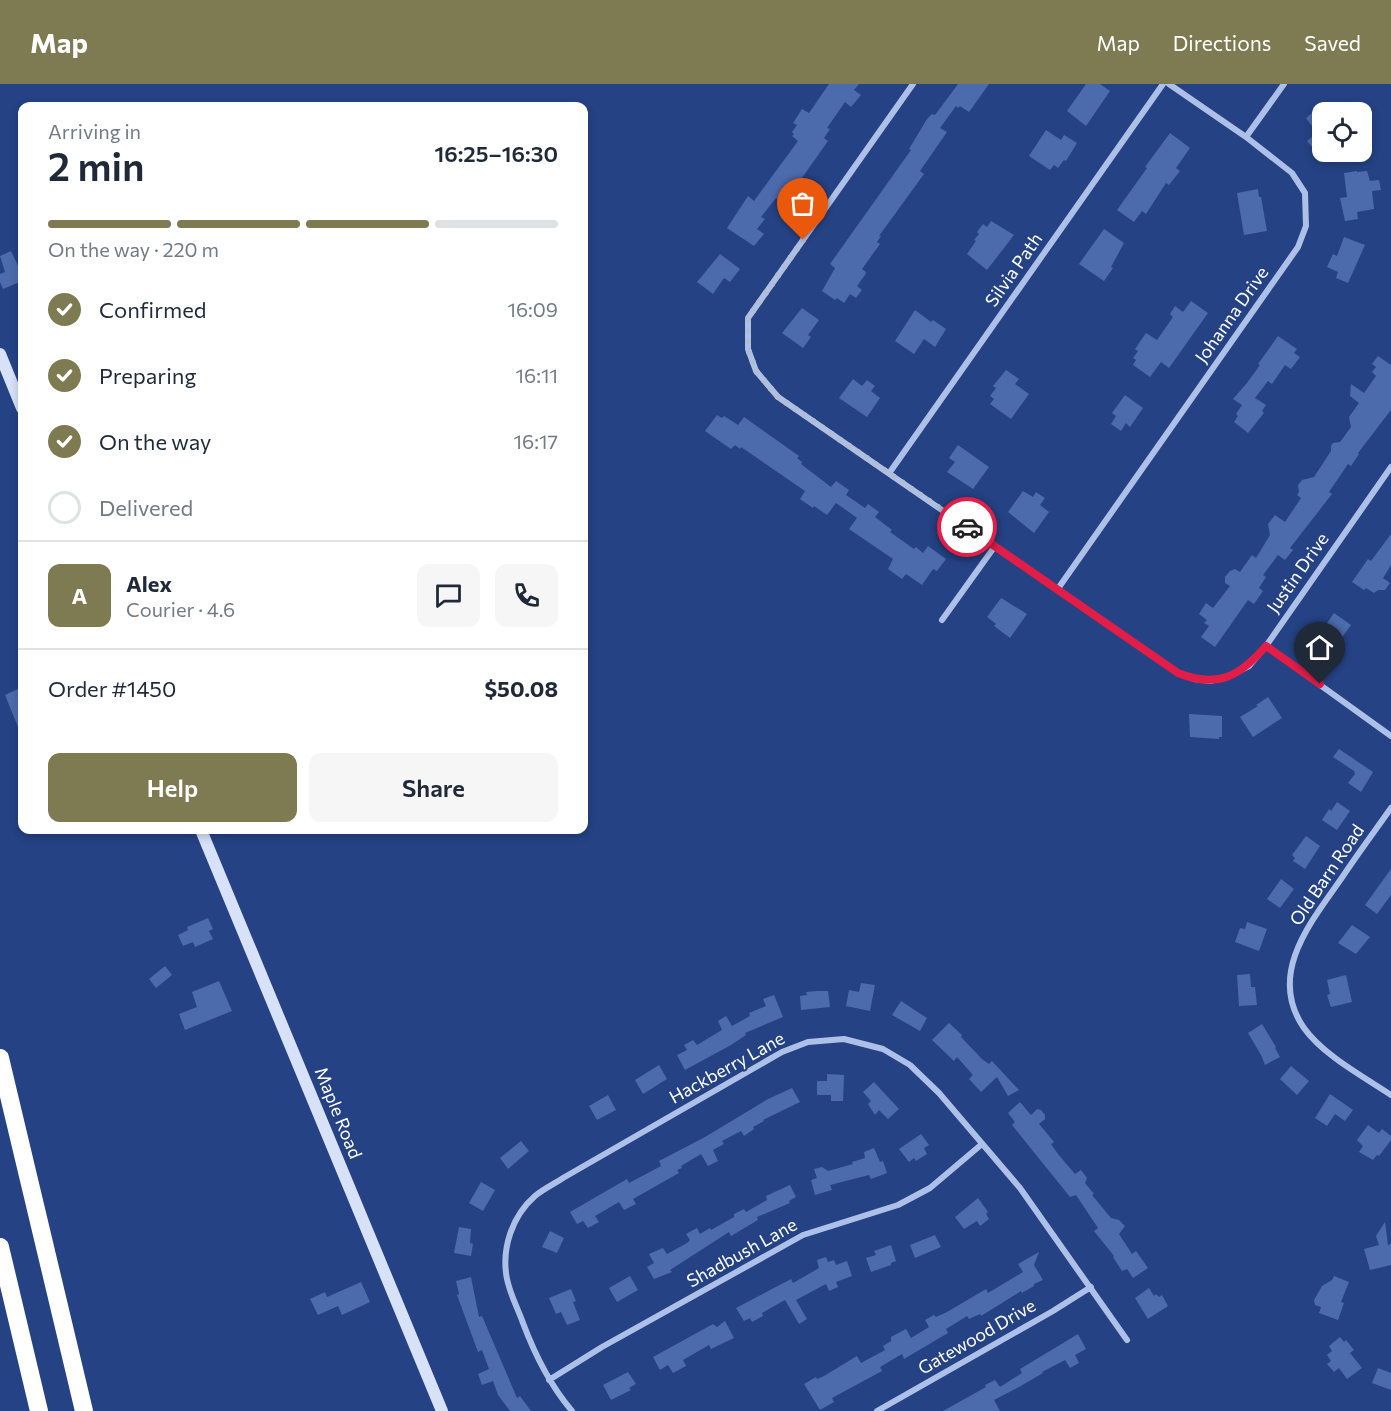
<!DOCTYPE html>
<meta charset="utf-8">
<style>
:root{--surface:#fff;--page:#f6f6f7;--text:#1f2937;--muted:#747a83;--line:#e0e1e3;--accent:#7e7a51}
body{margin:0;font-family:Commissioner,sans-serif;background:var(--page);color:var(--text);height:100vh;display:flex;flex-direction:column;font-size:22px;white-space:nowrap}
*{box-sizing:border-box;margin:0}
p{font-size:20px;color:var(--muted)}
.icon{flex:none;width:33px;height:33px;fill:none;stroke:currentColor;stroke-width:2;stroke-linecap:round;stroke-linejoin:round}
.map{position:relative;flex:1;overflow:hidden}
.panel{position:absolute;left:18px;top:18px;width:570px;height:732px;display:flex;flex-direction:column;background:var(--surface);border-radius:12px;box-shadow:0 3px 9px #0003}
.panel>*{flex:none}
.controls{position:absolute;left:1312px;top:18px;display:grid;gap:12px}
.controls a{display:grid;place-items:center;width:60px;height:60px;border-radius:12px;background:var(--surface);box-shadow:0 3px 9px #0003;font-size:30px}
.pin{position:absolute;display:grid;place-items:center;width:51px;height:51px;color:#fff;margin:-62px -26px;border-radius:50% 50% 50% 0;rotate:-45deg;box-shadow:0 0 6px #0007}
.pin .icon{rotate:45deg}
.courier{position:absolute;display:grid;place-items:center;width:60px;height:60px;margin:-30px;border:4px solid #e11d48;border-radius:50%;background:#fff;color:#222;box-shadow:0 2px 8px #0007}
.head em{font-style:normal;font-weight:600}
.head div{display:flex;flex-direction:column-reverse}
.head{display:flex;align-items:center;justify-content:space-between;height:102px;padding:0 30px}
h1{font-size:39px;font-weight:600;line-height:45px}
.bar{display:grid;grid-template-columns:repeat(4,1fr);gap:9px 6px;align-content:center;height:72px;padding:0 30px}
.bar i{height:8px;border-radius:4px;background:var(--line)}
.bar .selected{background:var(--accent)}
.bar p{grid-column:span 4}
.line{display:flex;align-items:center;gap:15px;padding:0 30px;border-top:2px solid var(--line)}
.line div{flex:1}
.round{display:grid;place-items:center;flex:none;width:63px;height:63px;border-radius:12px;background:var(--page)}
ol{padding:0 30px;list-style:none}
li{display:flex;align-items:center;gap:18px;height:66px}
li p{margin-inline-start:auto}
li .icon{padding:6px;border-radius:50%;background:var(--accent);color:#fff;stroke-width:4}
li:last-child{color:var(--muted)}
li i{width:33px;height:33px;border:3px solid var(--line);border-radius:50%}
.cta{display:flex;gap:12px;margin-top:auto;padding:12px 30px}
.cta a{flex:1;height:69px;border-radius:12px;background:var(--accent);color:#fff;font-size:24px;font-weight:600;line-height:69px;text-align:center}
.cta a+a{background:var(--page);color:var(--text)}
header{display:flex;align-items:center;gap:36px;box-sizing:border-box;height:84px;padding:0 30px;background:var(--accent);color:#fff}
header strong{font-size:28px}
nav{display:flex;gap:33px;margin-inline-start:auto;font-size:21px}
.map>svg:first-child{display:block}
.building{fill:#4c6bac}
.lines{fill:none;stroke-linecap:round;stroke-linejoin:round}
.street{stroke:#adc0e8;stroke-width:6}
.secondary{stroke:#d7e1f7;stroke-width:12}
.highway{stroke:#fff;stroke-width:18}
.done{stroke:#b2bdd4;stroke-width:6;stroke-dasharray:0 10.8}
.route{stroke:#e11d48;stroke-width:8}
.labels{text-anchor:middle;stroke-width:4.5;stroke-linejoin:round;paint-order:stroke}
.street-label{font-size:18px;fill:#fff;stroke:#244284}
</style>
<header>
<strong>Map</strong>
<nav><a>Map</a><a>Directions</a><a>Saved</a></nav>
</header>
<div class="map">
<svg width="1391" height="1327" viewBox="0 0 1391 1327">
<rect width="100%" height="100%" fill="#244284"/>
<!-- building -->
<path class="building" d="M829,0H859L854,6L861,11L851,23L845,18L827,44L830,45L824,54L828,57L797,101L793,99L780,117L776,114L761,133L765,135L757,145L764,150L754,162L727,144L748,112L754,117L798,57L792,52L794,50L792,48L797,41L793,39L802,25L809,29Z
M958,0H989L969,28L960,22L958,24L956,22L940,44L947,48L920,87L924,90L879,152H881L877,158L880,160L862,185L866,188L865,191L857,202L862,206L856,214L850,210L844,219L837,214L835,216L822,207L835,184L830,180L911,66L909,65L927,35L932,30L935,31Z
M1086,0H1100L1110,7L1086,42L1067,27Z
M1323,20V64L1317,69L1307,57L1317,49L1306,34Z
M1046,46L1061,56L1064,51L1077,59L1066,77L1064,76L1058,84L1054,81L1050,86L1029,72Z
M1170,49L1190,64L1176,84L1180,87L1169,101L1166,99L1146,130L1142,127L1134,138L1117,126L1147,84L1145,83Z
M1357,87V88L1367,87L1370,97L1379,96L1381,106L1372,107L1374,125L1357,128L1358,135L1345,137L1340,114L1347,113L1344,89Z
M1258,105L1259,113H1261L1267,147L1244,151L1237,109Z
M991,137L1014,151L987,186L967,170L976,157L974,156L979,150L977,148L983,140L987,143Z
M1104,145L1124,159L1111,183L1113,184L1104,197L1079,180Z
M1344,153L1365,161L1348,199L1336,194L1338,188L1327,183L1333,170L1337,172Z
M11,167L20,186L22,184V197L3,205L0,198V190L5,188L0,172Z
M720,170L740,185L730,198L724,194L713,210L697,198Z
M1191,217L1208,229L1169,284L1161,278L1150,293L1133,281L1136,276L1133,274L1138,267L1135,265L1146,249L1157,256L1173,233L1170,230L1175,222L1183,228Z
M802,224L819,236L808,251L811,253L803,264L782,249Z
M915,226L931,238L933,236L946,245L935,263L924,255L914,270L895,257Z
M1278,252L1297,265L1294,269L1300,273L1291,285L1285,281L1272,300L1268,297L1255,314L1266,321L1262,327L1264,329L1248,349L1234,338L1238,332L1236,330L1242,321L1233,315L1247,299L1260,281L1258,280Z
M1378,272L1391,281V326L1358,369L1359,370L1351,382L1348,380L1329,408L1332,410L1290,464L1293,466L1285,476L1278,471L1263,491L1266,493L1259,504L1263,507L1254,520L1248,516L1215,563L1201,553L1209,542L1204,539L1207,536L1199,530L1206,519L1213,524L1230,502L1225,499V493L1230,487L1235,485L1240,488L1252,471L1256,474L1270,451L1268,440L1275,431L1285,438L1301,414L1297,411L1299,408L1298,401L1302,396L1314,393L1331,367V362L1333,359L1340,358L1351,343L1349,333L1359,319L1350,312L1351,300L1364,309L1376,292L1372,288L1376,283L1372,280Z
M1006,286L1019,295L1015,300L1029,310L1011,335L990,320L994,315L990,312L996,304L993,302Z
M853,295L862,302L867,296L875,302L871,307L880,314L867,333L839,314Z
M1125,311L1143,324L1130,343L1126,339L1121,347L1111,340L1116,332L1112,329Z
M717,331L722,334L724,332L738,341L744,333L799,372L797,374L802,378L801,380L831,403L836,397L849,406L846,411L865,424L868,420L879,428L875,433L892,446L890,448L914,465L916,463L923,469L928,462L946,475L937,487L933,485L922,501L906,490L902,495L888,485L893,475L849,445L857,434L853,431L836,419L827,431L814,422L813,424L800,415L805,407L741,363L740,365L735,361L731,365L705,347Z
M958,361L989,383L973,405L947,388L955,378L949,374Z
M1023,407L1033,413L1036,408L1045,414L1040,421L1049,428L1034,449L1008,428Z
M1391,450V481L1383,494L1390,499L1385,506H1378L1374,509L1366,504L1364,506L1352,498L1368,475L1371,477Z
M1001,514L1027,530L1010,554L994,542L996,540L987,533Z
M1334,529L1351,541L1332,567L1313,554L1320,543L1323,545Z
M22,603V653L5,611Z
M1268,613L1282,634L1253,653L1240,633L1258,622L1256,621Z
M1189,630L1222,632V653H1219V655L1190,653Z
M1339,665L1373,688L1361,708L1348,699L1355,690L1354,687L1333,673Z
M1337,718L1350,727L1337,746L1322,736L1329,725L1331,727Z
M1306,752L1320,762L1305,785L1293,777L1295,774L1292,771Z
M1391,785V811L1377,830L1365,821Z
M1281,795L1294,805L1280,824L1267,815Z
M208,834L213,845L209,847L213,855L195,863L193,858L183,862L178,851L188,846L187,843Z
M1247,838L1267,845L1259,867L1235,858L1240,844L1245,845Z
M1352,841L1370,853L1356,870L1338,859Z
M165,882L172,891L156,904L149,895Z
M1250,890L1251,903H1255L1257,921L1239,922L1237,891Z
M1346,891L1352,918L1331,923L1327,911L1330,910L1327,896Z
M219,897L232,927L185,946L179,930L197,923L192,908Z
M861,899L875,901L870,927L846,922L849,906L859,908Z
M817,907H828L830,923L801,926L800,912L807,911L806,908Z
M774,911L783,933L745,949L746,951L731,961L685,986L677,971L687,966L684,961L693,956L697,961L722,946L718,937L726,932L732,942L750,932L749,929L766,922L763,915Z
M901,917L927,934L920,947L892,931Z
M949,939L962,951L961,953L982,975L989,980L992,977L1019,1006L1008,1012L997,993L981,1008L969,995L973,991L957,973L954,977L932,956Z
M1262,940L1276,963L1275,964L1280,973L1265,981L1261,971L1248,949Z
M659,981L667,995L643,1010L635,996Z
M1291,982L1309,997L1297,1011L1280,995Z
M827,990L844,991L843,1017H831V1011H817V997H827Z
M874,998L899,1025L888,1035L879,1026L875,1031L868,1020L871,1017L863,1008Z
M792,1004L800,1018L763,1036L764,1037L753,1043L754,1045L744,1052L741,1047L722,1057L724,1060L713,1066L718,1077L708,1082L701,1070L681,1082L682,1084L677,1086L679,1089L633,1115L636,1120L624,1126L619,1118L595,1132L599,1138L588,1144L583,1137L577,1140L570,1128L627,1095L629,1099L661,1082L659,1077L705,1053L768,1015Z
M1330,1010L1353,1026L1345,1037L1335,1030L1327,1042L1315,1034Z
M608,1011L616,1026L597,1036L589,1022Z
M1020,1018L1031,1031L1037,1025L1041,1026L1045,1031V1035L1039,1040L1054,1058L1051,1060L1058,1070L1075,1090L1081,1086L1087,1094L1085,1099L1094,1110L1092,1111L1111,1134L1119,1136L1125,1142L1119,1150L1132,1170L1136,1167L1148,1184L1133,1194L1127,1185L1122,1187L1113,1173L1114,1172L1094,1147L1098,1144L1076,1111L1070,1113L1012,1041L1015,1038L1008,1029Z
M1368,1041L1379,1049L1382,1045L1391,1052V1056L1379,1072L1377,1071L1373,1076L1359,1068L1363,1062L1357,1056Z
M921,1050L929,1061L924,1064L927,1070L916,1077L914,1074L909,1078L899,1065Z
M521,1057L529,1067L508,1085L500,1074Z
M874,1064L880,1078L883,1077L887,1089L871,1095L869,1091L830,1101L832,1106L815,1111L811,1096L817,1094L814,1085L822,1083L828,1087L853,1080L852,1078L865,1074L864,1068Z
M481,1098L495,1106L483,1127L469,1119Z
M790,1101L796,1113L789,1117L790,1119L757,1133L758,1136L731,1152L729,1148L670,1186L672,1188L654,1195L647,1183L654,1179L649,1170L663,1164L667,1170L687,1159L690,1156L686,1150L697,1144L700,1150L710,1144L711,1146L734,1133V1130L744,1125L746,1128L767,1116L766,1112Z
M978,1114L988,1128L986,1130L989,1135L980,1142L977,1137L964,1145L955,1133Z
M1385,1138L1388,1161L1391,1160V1181L1370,1186L1364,1165L1379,1161L1376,1152Z
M459,1143L471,1145L470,1159L473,1160L471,1172L454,1169Z
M550,1147L564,1154L557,1169L542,1163Z
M935,1151L941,1163L915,1174L910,1161Z
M891,1161L896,1177L891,1179V1181L871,1188L866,1174L876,1171L874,1167Z
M1039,1168L1034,1181L1043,1196L1034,1200V1202L1022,1209L1021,1207L981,1232L980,1230L969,1235L967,1232L946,1245L948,1249L904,1275L902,1270L880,1283L882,1287L832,1314L834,1318L820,1326L804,1300L816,1293L817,1295L824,1292L857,1272L861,1279L885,1266L883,1262L891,1257V1253L906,1245L911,1254L929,1243L925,1236L934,1231L936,1233L947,1228L986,1205L988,1209L1023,1188L1018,1180Z
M826,1173L828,1178L834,1176L836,1181L847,1177L852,1192L836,1198L838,1203L829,1207L826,1200L796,1216L807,1235L799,1240L785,1216L762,1229L763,1232L752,1238L750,1234L744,1237L736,1224L791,1195L793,1199L819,1184L817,1176Z
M630,1192L638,1206L617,1218L609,1204Z
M1334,1192L1349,1198L1341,1218L1344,1219L1338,1236L1319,1229L1321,1223L1315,1221L1314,1216L1322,1202L1332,1196Z
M471,1193L479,1233L482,1232L517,1314L520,1312L531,1327H510L498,1311L493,1297L482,1301L478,1290L489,1285L482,1266L478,1268L457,1211L459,1210L456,1197Z
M361,1198L370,1218L342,1231L338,1222L318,1231L310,1215L325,1208L327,1213Z
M1149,1204L1154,1212L1156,1210L1159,1213L1162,1211L1168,1222L1148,1235L1135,1214Z
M571,1205L576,1217L573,1218L580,1236L567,1241L561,1228L556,1230L549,1214Z
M725,1237L734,1254L711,1265L709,1261L683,1276L686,1282L673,1289L668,1281L660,1286L653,1273L713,1240L717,1243Z
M1078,1250L1086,1265L1075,1271L1079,1279L1070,1284L1065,1276L1042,1288L1043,1289L1019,1303L994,1316L1000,1327H943L986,1303L985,1301L995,1296L1000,1303L1022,1289L1020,1285Z
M1340,1253L1344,1258L1346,1256L1354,1266L1350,1269L1362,1284L1347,1295L1339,1284L1334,1288L1327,1280L1331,1277L1327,1271L1332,1267L1329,1262Z
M1378,1284L1391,1289V1306L1372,1299Z
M628,1288L636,1300L629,1304L631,1306L611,1316L603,1301Z"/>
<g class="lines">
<!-- street -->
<path class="street" d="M913,0L748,234V265L756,287L778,313L1178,589L1194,595L1210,597L1227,593L1249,582L1266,562L1391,383
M1246,53L1284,0
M890,388L1163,0
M1057,506L1298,163L1306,142L1305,109L1292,89L1246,53L1169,0
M942,536L995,462
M1266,562L1391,652
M1391,724C1374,748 1357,771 1341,795C1310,839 1267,891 1304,944C1323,971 1364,993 1391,1011
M549,1296L602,1263L803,1151L898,1121L930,1104L982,1060
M572,1327C549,1300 535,1271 523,1239C518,1225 510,1210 507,1195C501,1165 512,1132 535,1112C543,1105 554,1100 563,1094L782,968L808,958L844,955L883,965L910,981L939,1009L1020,1104L1127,1256
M877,1327L1053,1227L1091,1203"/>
<!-- secondary -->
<path class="secondary" d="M0,270L22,324
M201,746L442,1327"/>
<!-- highway -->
<path class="highway" d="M0,974L84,1327
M0,1163L39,1327"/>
</g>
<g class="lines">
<!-- done -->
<path class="done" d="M803,156L748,234V265L756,287L778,313L967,443"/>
<!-- route -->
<path class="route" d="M967,443L1178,589C1218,605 1240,592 1266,562L1320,600"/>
</g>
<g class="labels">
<!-- street labels -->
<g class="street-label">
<text transform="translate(1014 186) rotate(-55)" y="6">Silvia Path</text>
<text transform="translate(1232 231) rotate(-55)" y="6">Johanna Drive</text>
<text transform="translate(1298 489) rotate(-55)" y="6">Justin Drive</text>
<text transform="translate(1327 791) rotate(-56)" y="6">Old Barn Road</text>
<text transform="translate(727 984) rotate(-29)" y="6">Hackberry Lane</text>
<text transform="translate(338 1029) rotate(68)" y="6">Maple Road</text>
<text transform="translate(742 1169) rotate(-29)" y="6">Shadbush Lane</text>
<text transform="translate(977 1253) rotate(-30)" y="6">Gatewood Drive</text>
</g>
</g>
</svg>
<div class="controls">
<a><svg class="icon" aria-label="locate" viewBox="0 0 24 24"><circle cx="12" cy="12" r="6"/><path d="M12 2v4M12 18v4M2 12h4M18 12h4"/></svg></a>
</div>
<div class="pin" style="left:803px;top:156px;background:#ea580c"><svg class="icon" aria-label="bag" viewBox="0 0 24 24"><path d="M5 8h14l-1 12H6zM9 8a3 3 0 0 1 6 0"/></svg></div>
<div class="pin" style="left:1320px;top:600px;background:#1f2937"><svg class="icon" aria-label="home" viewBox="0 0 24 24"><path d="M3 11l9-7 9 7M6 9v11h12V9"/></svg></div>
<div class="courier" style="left:967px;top:443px"><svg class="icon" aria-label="car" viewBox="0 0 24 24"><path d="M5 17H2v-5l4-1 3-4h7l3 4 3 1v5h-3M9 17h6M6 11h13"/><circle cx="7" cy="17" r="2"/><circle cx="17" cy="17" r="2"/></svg></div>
<section class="panel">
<div class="head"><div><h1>2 min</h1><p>Arriving in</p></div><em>16:25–16:30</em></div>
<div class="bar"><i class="selected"></i><i class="selected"></i><i class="selected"></i><i></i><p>On the way · 220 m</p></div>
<ol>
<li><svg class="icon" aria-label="check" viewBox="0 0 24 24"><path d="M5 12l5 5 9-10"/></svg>Confirmed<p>16:09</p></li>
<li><svg class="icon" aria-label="check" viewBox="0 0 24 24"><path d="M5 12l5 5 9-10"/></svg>Preparing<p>16:11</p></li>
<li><svg class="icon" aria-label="check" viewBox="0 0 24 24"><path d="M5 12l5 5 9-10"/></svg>On the way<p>16:17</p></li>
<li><i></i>Delivered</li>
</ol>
<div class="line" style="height:108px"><b class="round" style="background:var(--accent);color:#fff">A</b><div><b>Alex</b><p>Courier · 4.6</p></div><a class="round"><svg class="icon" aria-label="chat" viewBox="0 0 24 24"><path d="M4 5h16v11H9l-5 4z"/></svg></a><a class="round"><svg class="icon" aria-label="phone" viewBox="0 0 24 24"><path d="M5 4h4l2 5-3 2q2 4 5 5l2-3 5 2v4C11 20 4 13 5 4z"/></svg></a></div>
<div class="line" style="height:78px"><div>Order #1450</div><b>$50.08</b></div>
<div class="cta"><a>Help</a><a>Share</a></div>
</section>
</div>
